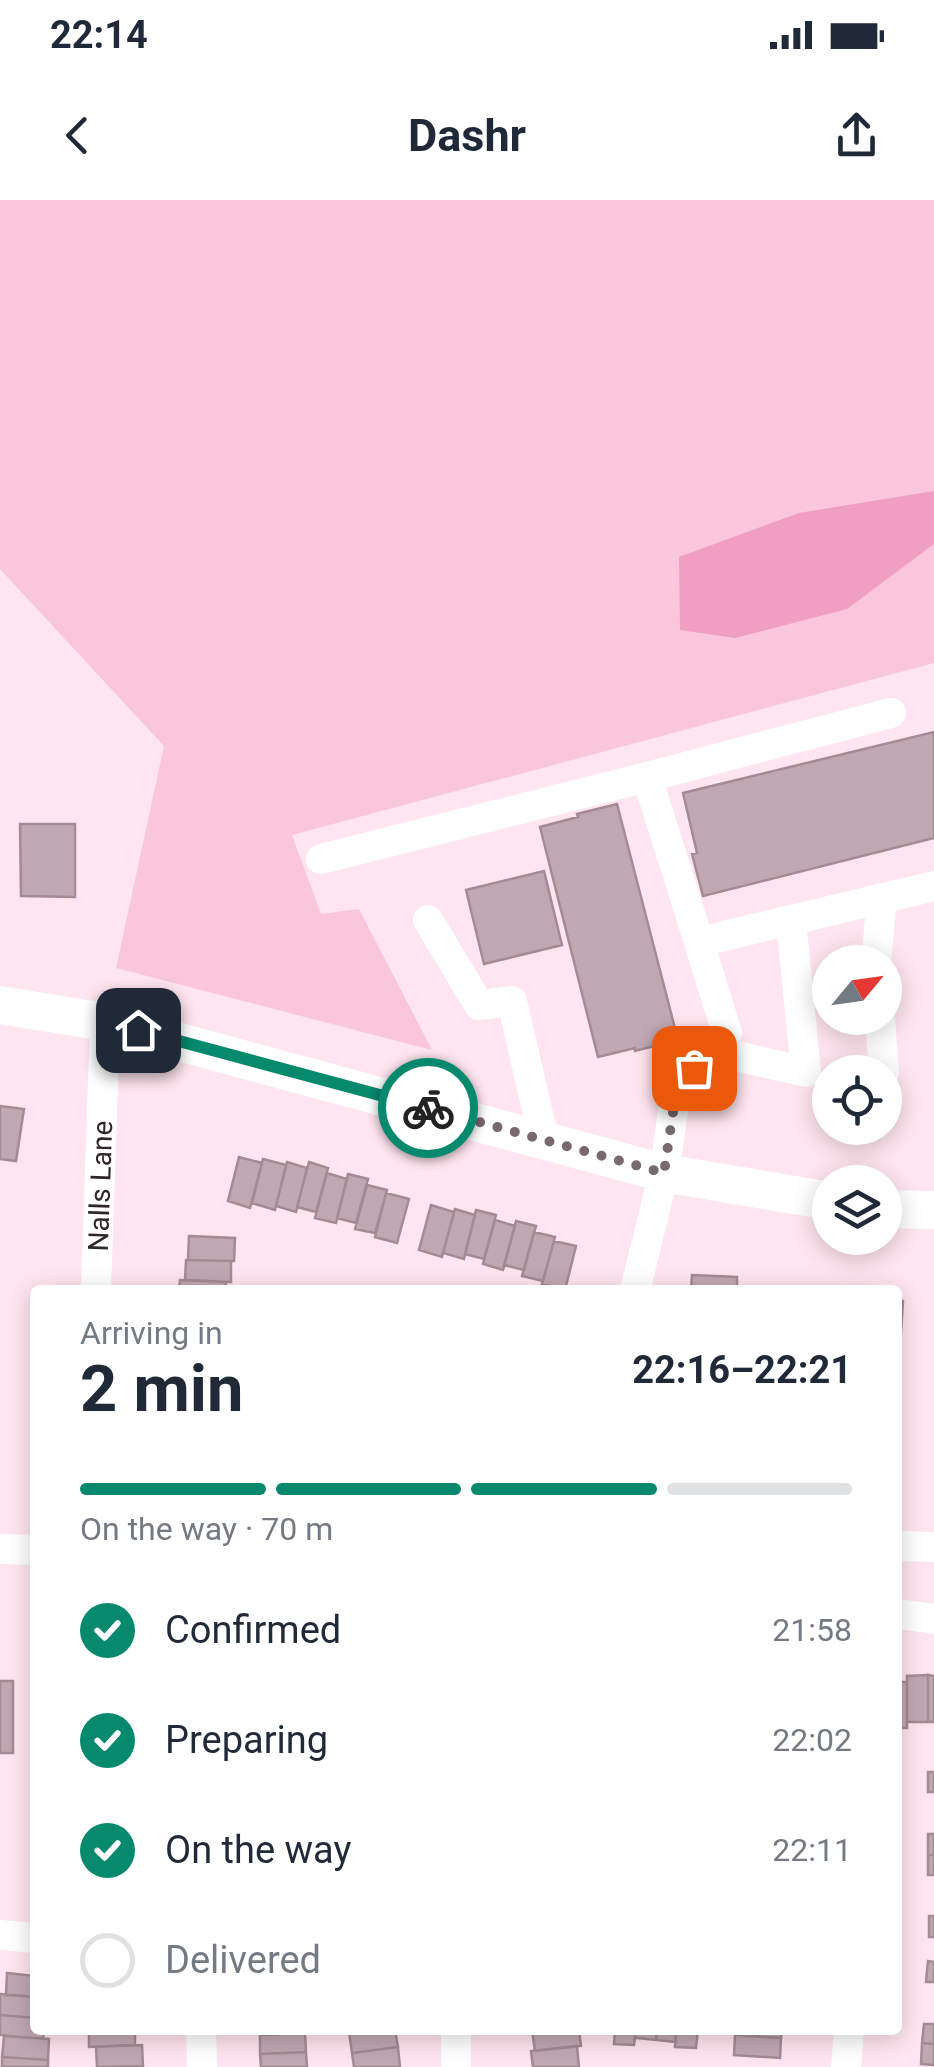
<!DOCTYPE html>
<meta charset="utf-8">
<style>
:root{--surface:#fff;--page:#f2f2f3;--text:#1f2937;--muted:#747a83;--line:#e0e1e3;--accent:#06896d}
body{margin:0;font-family:Roboto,sans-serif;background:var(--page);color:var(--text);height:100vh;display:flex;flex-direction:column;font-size:38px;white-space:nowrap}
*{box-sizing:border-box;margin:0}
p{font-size:32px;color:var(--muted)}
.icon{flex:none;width:55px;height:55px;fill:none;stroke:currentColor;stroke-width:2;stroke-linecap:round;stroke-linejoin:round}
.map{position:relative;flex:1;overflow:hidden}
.details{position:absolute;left:30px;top:1085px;width:872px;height:750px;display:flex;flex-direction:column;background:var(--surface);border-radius:10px;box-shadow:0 5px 25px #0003}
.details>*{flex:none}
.needle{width:65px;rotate:61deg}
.fabs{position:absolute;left:812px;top:745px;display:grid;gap:20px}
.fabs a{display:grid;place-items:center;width:90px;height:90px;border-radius:50%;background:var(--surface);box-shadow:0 5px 25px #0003;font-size:50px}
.pin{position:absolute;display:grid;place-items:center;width:85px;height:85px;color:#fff;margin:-42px;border-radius:20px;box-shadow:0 5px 15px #0006}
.courier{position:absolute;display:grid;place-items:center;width:100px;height:100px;margin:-50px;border:8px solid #06896d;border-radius:50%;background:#fff;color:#222;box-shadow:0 2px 12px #0007}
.overview em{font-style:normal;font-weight:700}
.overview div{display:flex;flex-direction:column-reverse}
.overview{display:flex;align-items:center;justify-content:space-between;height:170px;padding:0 50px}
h1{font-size:65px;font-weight:700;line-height:75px}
.bar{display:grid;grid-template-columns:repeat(4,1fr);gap:15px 10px;align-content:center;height:120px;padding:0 50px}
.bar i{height:12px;border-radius:8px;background:var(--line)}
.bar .current{background:var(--accent)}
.bar p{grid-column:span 4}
ol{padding:0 50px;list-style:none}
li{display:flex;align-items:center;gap:30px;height:110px}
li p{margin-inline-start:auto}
li .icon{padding:10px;border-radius:50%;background:var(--accent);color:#fff;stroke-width:4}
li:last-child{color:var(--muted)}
li i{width:55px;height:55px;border:5px solid var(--line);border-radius:50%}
.status{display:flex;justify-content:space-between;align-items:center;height:70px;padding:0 50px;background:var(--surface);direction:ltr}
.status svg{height:28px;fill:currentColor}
header{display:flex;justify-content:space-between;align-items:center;height:130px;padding:0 50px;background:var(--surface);font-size:45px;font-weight:700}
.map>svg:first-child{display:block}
.green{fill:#f9c6db}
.water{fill:#f09ec2}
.building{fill:#c0a8b2;stroke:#a38b94;stroke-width:2.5}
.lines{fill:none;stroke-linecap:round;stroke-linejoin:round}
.minor{stroke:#fff;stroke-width:30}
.major{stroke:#fff;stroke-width:38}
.done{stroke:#78696e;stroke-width:10;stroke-dasharray:0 18}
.route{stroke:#06896d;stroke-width:12}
.labels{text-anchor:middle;stroke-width:8;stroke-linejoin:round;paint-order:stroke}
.street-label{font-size:28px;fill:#2f2629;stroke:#fff}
</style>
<div class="status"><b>22:14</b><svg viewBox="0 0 49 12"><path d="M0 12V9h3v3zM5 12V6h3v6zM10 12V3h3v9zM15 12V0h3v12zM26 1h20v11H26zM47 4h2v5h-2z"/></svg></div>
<header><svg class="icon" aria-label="back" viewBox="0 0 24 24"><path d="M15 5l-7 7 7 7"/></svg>Dashr<svg class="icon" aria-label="share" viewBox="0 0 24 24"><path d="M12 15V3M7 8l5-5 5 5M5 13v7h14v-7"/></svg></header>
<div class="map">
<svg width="934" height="1867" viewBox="0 0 934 1867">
<rect width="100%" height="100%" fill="#ffe5ef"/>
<!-- green -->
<path class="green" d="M0,0H934V463L292,635L321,714L359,709L432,850L116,768L164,546L0,369Z"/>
<!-- water -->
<path class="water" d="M934,291V344L847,409L735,438L680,430L679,357L799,313Z"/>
<!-- building -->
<path class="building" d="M934,532V638L703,696L692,654L697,653L683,593Z
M617,604L678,840L635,851V848L598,857L540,627L578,617L577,614Z
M20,624H75V697L21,696Z
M544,671L562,745L484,764L466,690Z
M0,906L24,909L16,961L0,959Z
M239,957L262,963L250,1008L228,1001Z
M263,959L286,965L275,1010L252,1003Z
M287,962L307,968L296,1012L276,1006Z
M309,962L328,968L316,1012L297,1007Z
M327,973L347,979L336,1023L315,1018Z
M348,974L368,979L356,1023L337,1018Z
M367,985L387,990L375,1033L355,1029Z
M386,993L409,999L397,1043L375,1037Z
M431,1005L454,1012L442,1057L419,1050Z
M455,1009L475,1015L464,1059L443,1053Z
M476,1010L496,1015L484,1059L465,1054Z
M495,1020L515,1026L503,1070L483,1064Z
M516,1021L536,1026L524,1070L504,1065Z
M534,1032L555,1037L543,1081L522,1076Z
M189,1036L235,1038L234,1061L188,1060Z
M554,1041L576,1046L565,1090L542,1084Z
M186,1060L231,1061V1082L185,1080Z
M692,1075L737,1077V1090H691Z
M180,1080L226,1082L225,1090H179Z
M898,1100L903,1101L900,1147H898Z
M928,1475V1522H907V1476Z
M928,1475L934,1476V1522H928Z
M0,1481H13V1553H0Z
M898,1482H907V1528H898Z
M928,1572H934V1592H928Z
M928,1634H934V1655H928Z
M928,1655H934V1675H928Z
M929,1716H934V1737H929Z
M928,1761L934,1762V1782H926Z
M7,1773L35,1776V1797L6,1795Z
M0,1794L35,1797V1818L0,1815Z
M0,1815L35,1818V1830H44L43,1839L0,1835Z
M924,1824H934V1844L922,1843Z
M89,1830H135V1845L89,1847Z
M265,1830H311V1833L265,1834Z
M365,1830H395L398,1847L352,1853L349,1832Z
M532,1830H579L581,1846L535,1851Z
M615,1830H636L634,1845L614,1844Z
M636,1830H657L656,1840L635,1838Z
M657,1830H676V1842L656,1840Z
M676,1830H698L696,1848L675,1847Z
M736,1830H782L781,1838L735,1835Z
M305,1833L306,1852L260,1854V1835Z
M735,1835L781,1838L780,1858L734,1855Z
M4,1836L49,1839L48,1860L2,1857Z
M922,1843L934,1844V1865L921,1864Z
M142,1845L143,1866L97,1867L96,1847Z
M577,1846L579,1867H533L531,1851Z
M398,1847L400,1867H354L352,1853Z
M306,1852L307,1867H261L260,1854Z
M2,1857L48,1860V1867H2Z"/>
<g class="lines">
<!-- minor -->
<path class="minor" d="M647,577L891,513
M321,659L647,577L699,742
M428,720L479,805L512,801L544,940
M876,762L882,698
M880,818L884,872
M711,850L806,872L791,720
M96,1090L105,822
M635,1090L664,973L677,885L727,833L699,742L934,686
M898,1346L934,1347
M0,1349L35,1350
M898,1414L934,1419
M0,1735L35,1738
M201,1830L202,1867
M456,1830V1867
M846,1867L849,1830"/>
<!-- major -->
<path class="major" d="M0,805L105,822L664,973L830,1001
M885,1009L934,1010"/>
</g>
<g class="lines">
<!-- done -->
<path class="done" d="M428,908L664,973L677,885L694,868"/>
<!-- route -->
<path class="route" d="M138,830L428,908"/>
</g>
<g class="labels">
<!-- street labels -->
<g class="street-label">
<text transform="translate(100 986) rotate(-88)" y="10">Nalls Lane</text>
</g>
</g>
</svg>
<div class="fabs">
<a><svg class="needle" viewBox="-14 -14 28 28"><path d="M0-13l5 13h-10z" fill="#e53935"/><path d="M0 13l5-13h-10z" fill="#747a83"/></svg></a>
<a><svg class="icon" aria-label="locate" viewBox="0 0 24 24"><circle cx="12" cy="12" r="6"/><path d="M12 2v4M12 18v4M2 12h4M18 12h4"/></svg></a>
<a><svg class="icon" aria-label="layers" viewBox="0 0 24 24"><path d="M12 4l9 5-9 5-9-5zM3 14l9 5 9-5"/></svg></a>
</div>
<div class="pin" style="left:694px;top:868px;background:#ea580c"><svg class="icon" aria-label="bag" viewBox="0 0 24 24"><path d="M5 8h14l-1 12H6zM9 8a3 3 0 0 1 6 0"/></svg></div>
<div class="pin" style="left:138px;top:830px;background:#1f2937"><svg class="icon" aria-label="home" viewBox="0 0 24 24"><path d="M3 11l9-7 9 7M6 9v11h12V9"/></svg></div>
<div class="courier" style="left:428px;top:908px"><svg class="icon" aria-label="bike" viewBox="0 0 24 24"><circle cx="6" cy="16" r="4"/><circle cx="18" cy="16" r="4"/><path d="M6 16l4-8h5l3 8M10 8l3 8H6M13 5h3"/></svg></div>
<section class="details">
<div class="overview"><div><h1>2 min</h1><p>Arriving in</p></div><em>22:16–22:21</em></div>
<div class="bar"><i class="current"></i><i class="current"></i><i class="current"></i><i></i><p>On the way · 70 m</p></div>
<ol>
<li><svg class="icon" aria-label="check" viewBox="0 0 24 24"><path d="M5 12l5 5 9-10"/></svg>Confirmed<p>21:58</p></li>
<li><svg class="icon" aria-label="check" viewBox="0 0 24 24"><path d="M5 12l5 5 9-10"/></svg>Preparing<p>22:02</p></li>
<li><svg class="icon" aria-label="check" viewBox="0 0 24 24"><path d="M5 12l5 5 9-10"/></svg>On the way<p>22:11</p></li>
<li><i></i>Delivered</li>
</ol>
</section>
</div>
